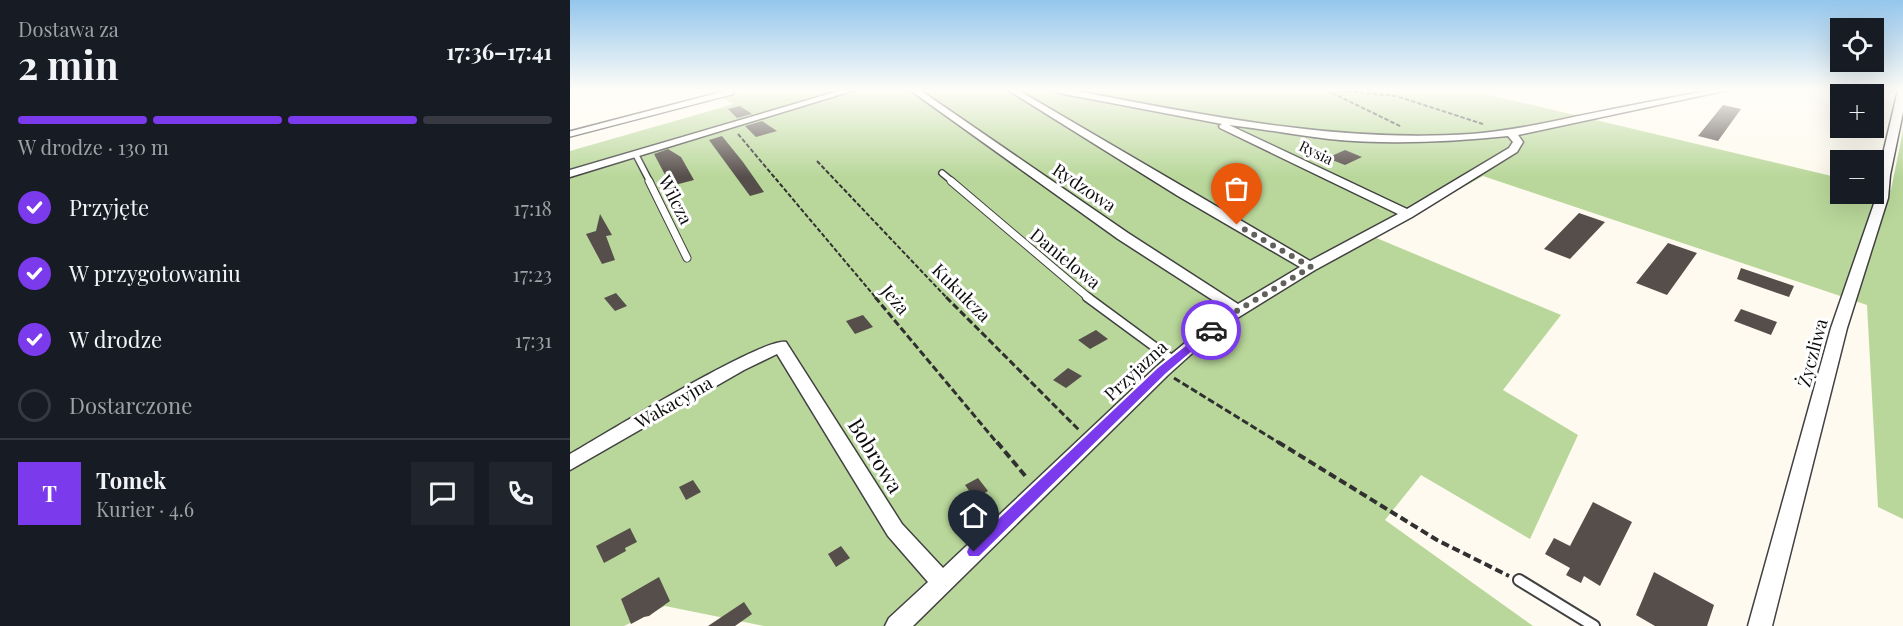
<!DOCTYPE html>
<html lang="pl">
<meta charset="utf-8">
<style>
:root{--surface:#171b24;--page:#20242c;--text:#f1f3f6;--muted:#9ea1a6;--line:#363941;--accent:#7c3aed}
body{margin:0;font-family:"Playfair Display",serif;background:var(--page);color:var(--text);height:100vh;display:flex;flex-direction:column;font-size:22px;white-space:nowrap}
*{box-sizing:border-box;margin:0}
p{font-size:20px;color:var(--muted)}
.icon{flex:none;width:33px;height:33px;fill:none;stroke:currentColor;stroke-width:2;stroke-linecap:round;stroke-linejoin:round}
.map{position:relative;flex:1;overflow:hidden}
.sheet{display:flex;flex-direction:column;background:var(--surface);width:570px}
.sheet>*{flex:none}
.tools{position:absolute;left:1260px;top:18px;display:grid;gap:12px}
.tools a{display:grid;place-items:center;width:54px;height:54px;border-radius:0px;background:var(--surface);box-shadow:0 6px 24px #0002;font-size:30px}
.pin{position:absolute;display:grid;place-items:center;width:51px;height:51px;color:#fff;margin:-62px -26px;border-radius:50% 50% 50% 0;rotate:-45deg;box-shadow:0 0 6px #0007}
.pin .icon{rotate:45deg}
.courier{position:absolute;display:grid;place-items:center;width:60px;height:60px;margin:-30px;border:4px solid #7c3aed;border-radius:50%;background:#fff;color:#222;box-shadow:0 2px 8px #0007}
.head em{font-style:normal;font-weight:700}
.head div{display:flex;flex-direction:column-reverse}
.head{display:flex;align-items:center;justify-content:space-between;height:102px;padding:0 18px}
h1{font-size:39px;font-weight:700;line-height:45px}
.bar{display:grid;grid-template-columns:repeat(4,1fr);gap:9px 6px;align-content:center;height:72px;padding:0 18px}
.bar i{height:8px;border-radius:4px;background:var(--line)}
.bar .active{background:var(--accent)}
.bar p{grid-column:span 4}
.line{display:flex;align-items:center;gap:15px;padding:0 18px;border-top:2px solid var(--line)}
.line div{flex:1}
.round{display:grid;place-items:center;flex:none;width:63px;height:63px;border-radius:0px;background:var(--page)}
ol{padding:0 18px;list-style:none}
li{display:flex;align-items:center;gap:18px;height:66px}
li p{margin-inline-start:auto}
li .icon{padding:6px;border-radius:50%;background:var(--accent);color:#fff;stroke-width:4}
li:last-child{color:var(--muted)}
li i{width:33px;height:33px;border:3px solid var(--line);border-radius:50%}
main{display:flex;flex:1;min-height:0}
.map>svg:first-child{display:block}
.forest{fill:#b9d79a}
.building{fill:#564e4b}
.lines{fill:none;stroke-linecap:round;stroke-linejoin:round}
.lane-far3-casing{stroke:#414141;stroke-width:8}
.lane-far2-casing{stroke:#414141;stroke-width:9}
.lane-far1-casing{stroke:#414141;stroke-width:11}
.lane-casing{stroke:#414141;stroke-width:14}
.street-casing{stroke:#414141;stroke-width:3}
.path-far2{stroke:#303030;stroke-width:2;stroke-dasharray:4.5 2;stroke-linecap:butt}
.path-far1{stroke:#303030;stroke-width:3;stroke-dasharray:7 3;stroke-linecap:butt}
.path{stroke:#303030;stroke-width:4;stroke-dasharray:8 4;stroke-linecap:butt}
.lane-far3{stroke:#fff;stroke-width:5}
.lane-far2{stroke:#fff;stroke-width:7}
.lane-far1{stroke:#fff;stroke-width:8}
.lane{stroke:#fff;stroke-width:10}
.street{fill:#fff;fill-rule:evenodd}
.route{fill:#7c3aed}
.done{stroke:#62615d;stroke-width:6;stroke-dasharray:0 10.8}
.labels{text-anchor:middle;stroke-width:6;stroke-linejoin:round;paint-order:stroke}
.far-street-label{font-size:15px;fill:#0e0e0e;stroke:#fff}
.street-label{font-size:18px;fill:#0e0e0e;stroke:#fff}
.near-street-label{font-size:21px;fill:#0e0e0e;stroke:#fff}
</style>
<main>
<section class="sheet">
<div class="head"><div><h1>2 min</h1><p>Dostawa za</p></div><em>17:36–17:41</em></div>
<div class="bar"><i class="active"></i><i class="active"></i><i class="active"></i><i></i><p>W drodze · 130 m</p></div>
<ol>
<li><svg class="icon" aria-label="check" viewBox="0 0 24 24"><path d="M5 12l5 5 9-10"/></svg>Przyjęte<p>17:18</p></li>
<li><svg class="icon" aria-label="check" viewBox="0 0 24 24"><path d="M5 12l5 5 9-10"/></svg>W przygotowaniu<p>17:23</p></li>
<li><svg class="icon" aria-label="check" viewBox="0 0 24 24"><path d="M5 12l5 5 9-10"/></svg>W drodze<p>17:31</p></li>
<li><i></i>Dostarczone</li>
</ol>
<div class="line" style="height:108px"><b class="round" style="background:var(--accent);color:#fff">T</b><div><b>Tomek</b><p>Kurier · 4.6</p></div><a class="round"><svg class="icon" aria-label="chat" viewBox="0 0 24 24"><path d="M4 5h16v11H9l-5 4z"/></svg></a><a class="round"><svg class="icon" aria-label="phone" viewBox="0 0 24 24"><path d="M5 4h4l2 5-3 2q2 4 5 5l2-3 5 2v4C11 20 4 13 5 4z"/></svg></a></div>
</section>
<div class="map">
<svg width="1333" height="626" viewBox="0 0 1333 626">
<rect width="100%" height="100%" fill="#fefaef"/>
<!-- forest -->
<path class="forest" d="M196,90H899L1270,178V194H1304V186L1321,190L1333,130V519L1308,507L1297,305L913,176L804,237L991,315L933,390L1008,435L960,539L851,475L815,520L963,626H194L95,606L54,626H0V151L164,104L146,95C158,96 185,93 196,90Z"/>
<!-- building -->
<path class="building" d="M1153,105L1171,109L1148,141L1128,136Z
M170,106L182,114L167,118L158,109Z
M192,121L207,131L186,137L175,126Z
M152,136L173,162L194,192L180,196L139,140Z
M98,149L111,157L124,180L101,186L84,154Z
M775,150L792,157L775,165L757,158Z
M1009,213L1035,222L1000,259L974,249Z
M30,214L42,235L36,236L45,260L32,264L16,234L26,231Z
M1098,243L1127,253L1097,295L1066,283Z
M1171,268L1224,286L1219,297L1167,279Z
M46,293L57,306L45,311L34,298Z
M1171,309L1207,322L1201,335L1164,321Z
M293,315L303,327L285,334L276,321Z
M526,330L538,339L520,349L508,340Z
M498,368L512,376L496,388L483,380Z
M408,478L418,491L405,499L395,485Z
M123,480L131,492L116,500L109,487Z
M1023,502L1062,522L1030,586L1014,576L1011,583L996,575L1000,568L975,554L984,538L1000,546Z
M60,528L67,542L55,548L56,551L34,563L26,546Z
M271,546L280,558L266,567L258,554Z
M1084,572L1144,605L1137,626H1085L1066,615Z
M89,577L100,601L79,616L74,617L61,624L51,599Z
M174,602L182,614L165,626H138Z"/>
<g class="lines">
<!-- lane-far3 casing -->
<g class="lane-far3-casing">
<path id="lane-far3" d="M0,134L161,92
M66,155L80,182
M372,173L383,182"/>
</g>
<!-- lane-far2 casing -->
<g class="lane-far2-casing">
<path id="lane-far2" d="M79,181L117,258
M381,181L519,298"/>
</g>
<!-- lane-far1 casing -->
<g class="lane-far1-casing">
<path id="lane-far1" d="M517,297L604,361"/>
</g>
<!-- lane casing -->
<g class="lane-casing">
<path id="lane" d="M949,580L1024,626"/>
</g>
<!-- street casing -->
<g class="street-casing">
<path id="street" d="M272,90H285L0,177V170Z
M340,90H350L558,233L668,304L730,267L608,196L438,90H448L740,261L828,214L650,128L649,126L652,124L489,93L484,90H501C633,115 766,143 901,134C937,131 973,124 1008,116C1053,107 1097,98 1142,90H1158L948,135L953,142L947,152L842,217L745,270L648,330L598,375L343,626H315L319,618L358,582L318,536L207,354L174,370L0,470V454C30,437 194,336 216,342L332,524L373,568L586,367L638,324L658,310L548,239ZM659,125C693,129 726,135 759,139C818,145 879,142 938,136L943,142L939,148L837,209Z
M1328,90H1333V112L1320,175L1318,198L1277,328L1202,626H1178L1261,328L1306,198L1308,175Z"/>
</g>
<!-- path-far2 -->
<path class="path-far2" d="M756,90L832,127
M764,90L826,96L913,124
M168,134L306,298
M247,161L377,298"/>
<!-- path-far1 -->
<path class="path-far1" d="M305,297L428,444
M376,297L510,431
M604,378L711,444"/>
<!-- path -->
<path class="path" d="M427,442L457,478
M708,442L867,540L939,576"/>
<!-- lane-far3 -->
<use href="#lane-far3" class="lane-far3"/>
<!-- lane-far2 -->
<use href="#lane-far2" class="lane-far2"/>
<!-- lane-far1 -->
<use href="#lane-far1" class="lane-far1"/>
<!-- lane -->
<use href="#lane" class="lane"/>
<!-- street -->
<use href="#street" class="street"/>
</g>
<!-- sky -->
<linearGradient id="sky" x2="0" y2="1"><stop stop-color="#94c6ec"/><stop offset="0.51" stop-color="#fffdf8"/><stop offset="1" stop-color="#fffdf8" stop-opacity="0"/></linearGradient>
<rect width="1333" height="177" fill="url(#sky)"/>
<!-- route -->
<path class="route" d="M641,326L644,327V332L596,373L409,556H399L397,552L399,547L588,368Z"/>
<g class="lines">
<!-- done -->
<path class="done" d="M641,330L668,310L741,267L667,225"/>
</g>
<g class="labels">
<!-- far-street labels -->
<g class="far-street-label">
<text transform="translate(746 153) rotate(26)" y="5">Rysia</text>
</g>
<!-- street labels -->
<g class="street-label">
<text transform="translate(514 188) rotate(34)" y="6">Rydzowa</text>
<text transform="translate(105 200) rotate(63)" y="6">Wilcza</text>
<text transform="translate(495 259) rotate(39)" y="6">Danielowa</text>
<text transform="translate(391 293) rotate(45)" y="6">Kukułcza</text>
<text transform="translate(325 300) rotate(50)" y="6">Jeża</text>
<text transform="translate(1243 353) rotate(-75)" y="6">Życzliwa</text>
<text transform="translate(566 371) rotate(-43)" y="6">Przyjazna</text>
<text transform="translate(104 403) rotate(-30)" y="6">Wakacyjna</text>
</g>
<!-- near-street labels -->
<g class="near-street-label">
<text transform="translate(305 456) rotate(58)" y="7">Bobrowa</text>
</g>
</g>
</svg>
<div class="tools">
<a><svg class="icon" aria-label="locate" viewBox="0 0 24 24"><circle cx="12" cy="12" r="6"/><path d="M12 2v4M12 18v4M2 12h4M18 12h4"/></svg></a>
<a>+</a>
<a>−</a>
</div>
<div class="pin" style="left:667px;top:225px;background:#ea580c"><svg class="icon" aria-label="bag" viewBox="0 0 24 24"><path d="M5 8h14l-1 12H6zM9 8a3 3 0 0 1 6 0"/></svg></div>
<div class="pin" style="left:404px;top:552px;background:#1f2937"><svg class="icon" aria-label="home" viewBox="0 0 24 24"><path d="M3 11l9-7 9 7M6 9v11h12V9"/></svg></div>
<div class="courier" style="left:641px;top:330px"><svg class="icon" aria-label="car" viewBox="0 0 24 24"><path d="M5 17H2v-5l4-1 3-4h7l3 4 3 1v5h-3M9 17h6M6 11h13"/><circle cx="7" cy="17" r="2"/><circle cx="17" cy="17" r="2"/></svg></div>
</div>
</main>
